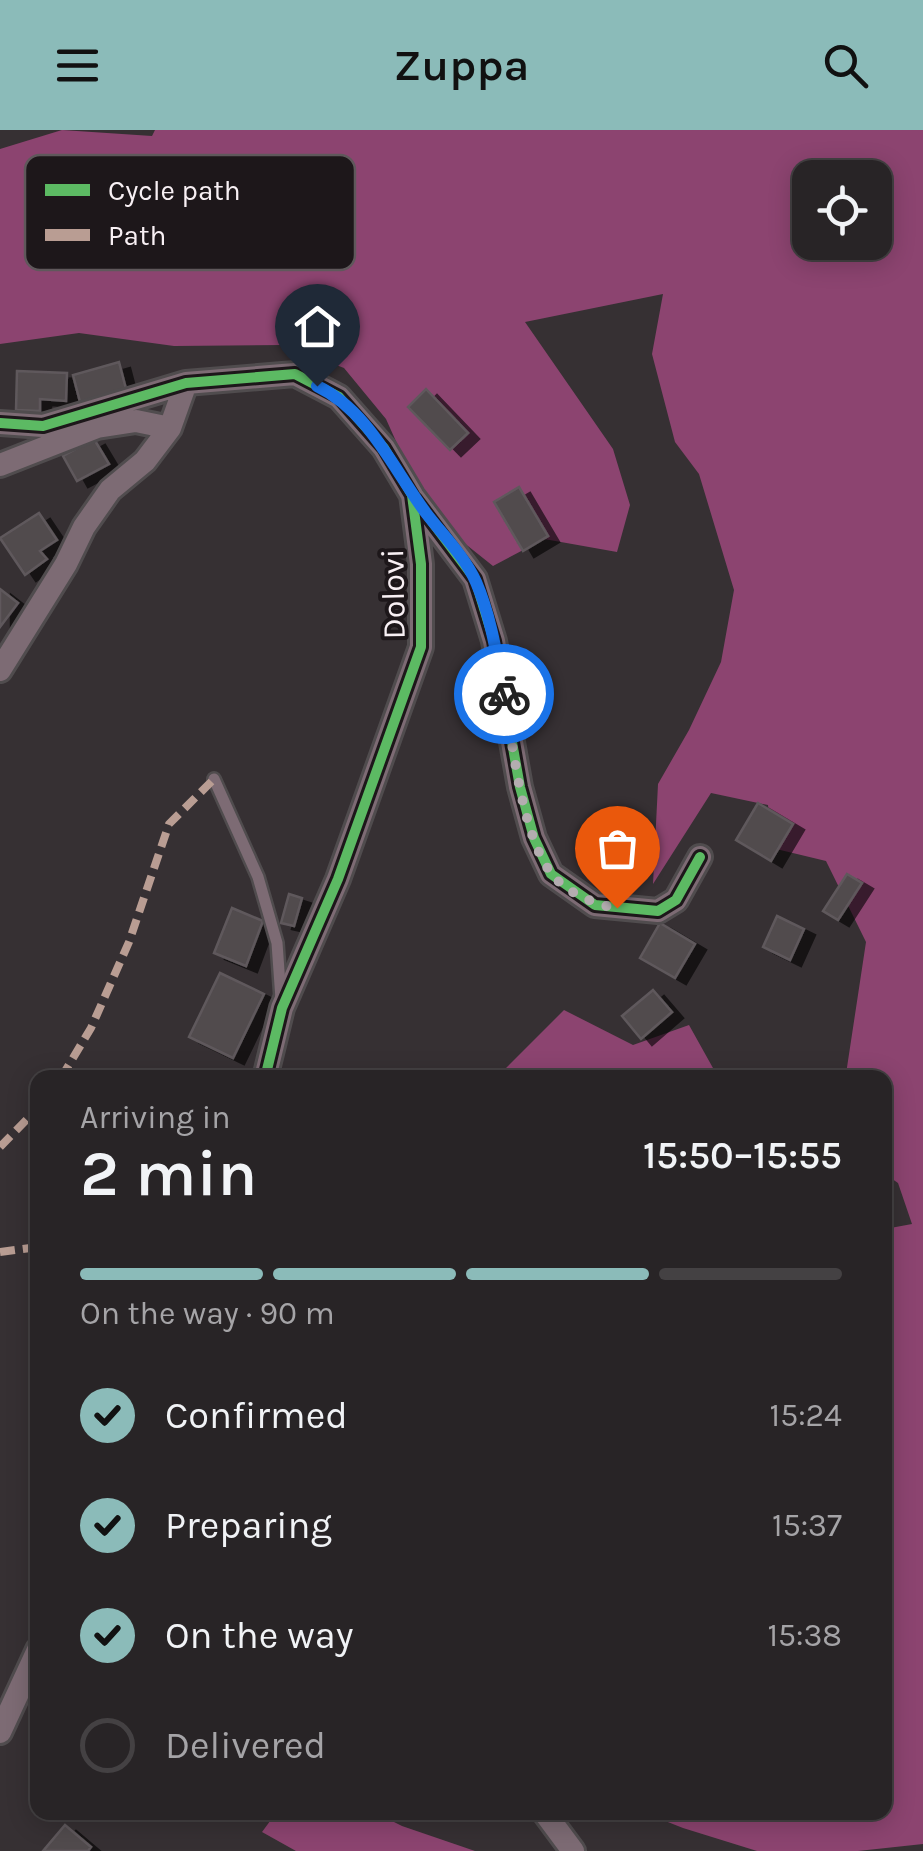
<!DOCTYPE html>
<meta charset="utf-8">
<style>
:root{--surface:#282426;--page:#343032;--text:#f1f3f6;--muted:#a5a4a7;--line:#444143;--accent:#8bbbb9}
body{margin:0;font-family:Karla,sans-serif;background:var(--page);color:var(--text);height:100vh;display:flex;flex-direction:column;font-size:38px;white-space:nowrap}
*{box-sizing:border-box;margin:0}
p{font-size:32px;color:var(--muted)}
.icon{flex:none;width:55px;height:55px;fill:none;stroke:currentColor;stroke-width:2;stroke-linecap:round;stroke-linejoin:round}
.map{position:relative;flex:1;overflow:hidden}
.panel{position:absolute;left:30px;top:940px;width:862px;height:750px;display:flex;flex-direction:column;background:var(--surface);border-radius:20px;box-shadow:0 5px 25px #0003,0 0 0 2px var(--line)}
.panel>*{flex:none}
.fabs{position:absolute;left:792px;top:30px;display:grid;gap:20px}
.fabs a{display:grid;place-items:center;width:100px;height:100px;border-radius:20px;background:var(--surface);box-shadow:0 5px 25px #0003,0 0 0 2px var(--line);font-size:50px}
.pin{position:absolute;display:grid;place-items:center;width:85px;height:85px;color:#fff;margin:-102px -42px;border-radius:50% 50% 50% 0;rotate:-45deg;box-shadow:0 0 10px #0007}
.pin .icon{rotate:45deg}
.courier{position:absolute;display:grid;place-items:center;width:100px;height:100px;margin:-50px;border:8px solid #1a73e8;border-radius:50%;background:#fff;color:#222;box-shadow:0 2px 12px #0007}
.overview em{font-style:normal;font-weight:600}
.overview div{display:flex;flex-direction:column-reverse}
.overview{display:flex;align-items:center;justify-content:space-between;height:170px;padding:0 50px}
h1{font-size:65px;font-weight:600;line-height:75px}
.bar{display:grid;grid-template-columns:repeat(4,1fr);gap:15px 10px;align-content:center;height:120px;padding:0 50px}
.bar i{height:12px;border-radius:8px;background:var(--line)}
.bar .active{background:var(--accent)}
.bar p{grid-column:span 4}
ol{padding:0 50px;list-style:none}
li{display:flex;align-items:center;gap:30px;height:110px}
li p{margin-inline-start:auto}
li .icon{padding:10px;border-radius:50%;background:var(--accent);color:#111;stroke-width:4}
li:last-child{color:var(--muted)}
li i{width:55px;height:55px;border:5px solid var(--line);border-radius:50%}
header{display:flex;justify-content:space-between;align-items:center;height:130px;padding:0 50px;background:var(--accent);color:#111;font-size:45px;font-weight:600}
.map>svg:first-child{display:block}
.forest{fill:#8c4470;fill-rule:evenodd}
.building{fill:#514b4e;stroke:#5f595c;stroke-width:2.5;filter:url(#shadow)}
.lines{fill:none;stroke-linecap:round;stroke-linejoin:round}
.lane-casing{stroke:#504c4e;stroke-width:16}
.street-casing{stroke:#504c4e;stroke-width:28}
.lane{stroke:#7d6b74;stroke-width:11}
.street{stroke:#7d6b74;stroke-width:22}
.quiet{stroke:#b99d93;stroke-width:8;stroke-dasharray:15 8;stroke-linecap:butt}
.cycleway-casing{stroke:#1d171a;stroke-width:16}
.cycleway{stroke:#5cba63;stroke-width:10}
.done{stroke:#b4adb0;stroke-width:10;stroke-dasharray:0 18}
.route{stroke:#1a73e8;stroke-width:12}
.labels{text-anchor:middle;stroke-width:8;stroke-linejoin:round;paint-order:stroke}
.street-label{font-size:32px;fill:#f8f0f4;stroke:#1d171a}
.key{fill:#1d171a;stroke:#5f585b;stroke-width:2.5}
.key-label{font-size:28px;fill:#f8f0f4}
</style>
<header><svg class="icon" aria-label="menu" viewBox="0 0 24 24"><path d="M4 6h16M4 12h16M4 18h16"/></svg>Zuppa<svg class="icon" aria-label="search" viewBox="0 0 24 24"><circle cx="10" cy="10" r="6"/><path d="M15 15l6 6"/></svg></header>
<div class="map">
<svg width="923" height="1721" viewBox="0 0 923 1721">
<defs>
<filter id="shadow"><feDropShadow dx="11" dy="6" stdDeviation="0" flood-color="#0009"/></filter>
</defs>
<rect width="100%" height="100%" fill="#363033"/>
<!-- forest -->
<path class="forest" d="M62,0L152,6L155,0H923V1714L858,1721H757L683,1698L645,1683L885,1682V1099L912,1094L898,1053L885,1044V948L822,947L846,944L866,812L826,731L772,718L768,675L711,663L653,754L658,654L689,600L721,532L734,460L699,344L675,312L652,224L663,164L525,192L613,319L630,375L617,422L544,409L493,436L429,385L386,289L344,238L284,215L174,216L79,203L0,214V19ZM810,48H875V112H810Z
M564,880L633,915L689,895L718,947H497Z
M276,1683H376L402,1696L475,1721H296L262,1702Z"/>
<!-- building -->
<path class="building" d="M119,232L126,259L80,272L73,245Z
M17,241L67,243L66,271L40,269V281L16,280Z
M426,259L468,303L450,320L408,277Z
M94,309L109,334L77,351L63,326Z
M519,357L548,406L523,421L494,372Z
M39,383L57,410L40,421L47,429L25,445L0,408Z
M0,459L18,473L0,497Z
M758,673L793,694L771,731L736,710Z
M847,744L862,753L838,790L823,781Z
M289,764L302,768L294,796L281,793Z
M232,778L263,791L246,836L214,823Z
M777,786L804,799L790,830L763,817Z
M660,793L695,814L675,848L640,828Z
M220,843L264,864L233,928L189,907Z
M653,860L672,882L641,909L622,886Z
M65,1695L91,1717L88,1721H43Z"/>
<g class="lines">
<!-- lane casing -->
<g class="lane-casing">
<path id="lane" d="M214,649L258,747L277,813L281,869"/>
</g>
<!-- street casing -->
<g class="street-casing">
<path id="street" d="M0,293L43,296L186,253L295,244L339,267L384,318L412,365L421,434V517L338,749L282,878L265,948
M0,335L97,297L136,291L170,298
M414,368L475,449L494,511L520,657L534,708L551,744L595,775L658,781L676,770L700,727
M0,540L66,434L84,397L110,360L145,331L170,298L186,253
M0,1602L38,1520
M544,1682L573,1721"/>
</g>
<!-- lane -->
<use href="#lane" class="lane"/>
<!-- street -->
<use href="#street" class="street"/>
<!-- quiet -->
<path class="quiet" d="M61,948L91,898L129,812L169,694L214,649
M0,1017L38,978
M0,1122L38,1117"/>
<!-- cycleway casing -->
<g class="cycleway-casing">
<path id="cycleway" d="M0,293L43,296L186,253L295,244L339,267L384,318L412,365L421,434V517L338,749L282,878L265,948
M415,369L475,449L494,511L520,657L534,708L551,744L595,775L658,781L676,770L700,727"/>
</g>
<!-- cycleway -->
<use href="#cycleway" class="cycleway"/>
</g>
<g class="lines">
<!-- done -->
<path class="done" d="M504,564C513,613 521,703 551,743C565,762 595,775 617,778"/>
<!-- route -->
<path class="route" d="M317,256C369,281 393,339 426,383C442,404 465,427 476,452C491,486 497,527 504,564"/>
</g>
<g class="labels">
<!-- street labels -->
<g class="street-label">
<text transform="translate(393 464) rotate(-91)" y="11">Dolovi</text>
</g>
</g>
<!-- legend -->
<rect x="25" y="25" width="330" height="115" rx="15" class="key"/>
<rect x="45" y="54" width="45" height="12" fill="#5cba63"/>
<rect x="45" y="99" width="45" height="12" fill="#b99d93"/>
<g class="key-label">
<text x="108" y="70">Cycle path</text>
<text x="108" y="115">Path</text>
</g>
</svg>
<div class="fabs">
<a><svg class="icon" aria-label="locate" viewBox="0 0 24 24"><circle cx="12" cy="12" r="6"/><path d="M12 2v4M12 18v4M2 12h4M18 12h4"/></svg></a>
</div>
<div class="pin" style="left:617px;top:778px;background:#ea580c"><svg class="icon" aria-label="bag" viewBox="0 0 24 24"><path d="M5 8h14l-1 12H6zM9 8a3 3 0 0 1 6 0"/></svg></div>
<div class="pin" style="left:317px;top:256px;background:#1f2937"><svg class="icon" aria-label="home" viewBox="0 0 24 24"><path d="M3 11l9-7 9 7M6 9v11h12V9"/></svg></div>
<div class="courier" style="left:504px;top:564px"><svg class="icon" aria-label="bike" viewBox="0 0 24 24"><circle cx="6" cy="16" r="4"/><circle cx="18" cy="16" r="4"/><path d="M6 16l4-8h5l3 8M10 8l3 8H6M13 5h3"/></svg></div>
<section class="panel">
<div class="overview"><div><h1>2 min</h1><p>Arriving in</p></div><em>15:50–15:55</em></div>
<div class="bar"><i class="active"></i><i class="active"></i><i class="active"></i><i></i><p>On the way · 90 m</p></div>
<ol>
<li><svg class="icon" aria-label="check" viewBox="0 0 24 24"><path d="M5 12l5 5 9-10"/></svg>Confirmed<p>15:24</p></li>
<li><svg class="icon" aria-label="check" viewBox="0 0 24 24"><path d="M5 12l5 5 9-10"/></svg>Preparing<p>15:37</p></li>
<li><svg class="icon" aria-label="check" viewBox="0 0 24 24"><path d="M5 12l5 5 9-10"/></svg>On the way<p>15:38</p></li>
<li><i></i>Delivered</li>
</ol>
</section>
</div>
